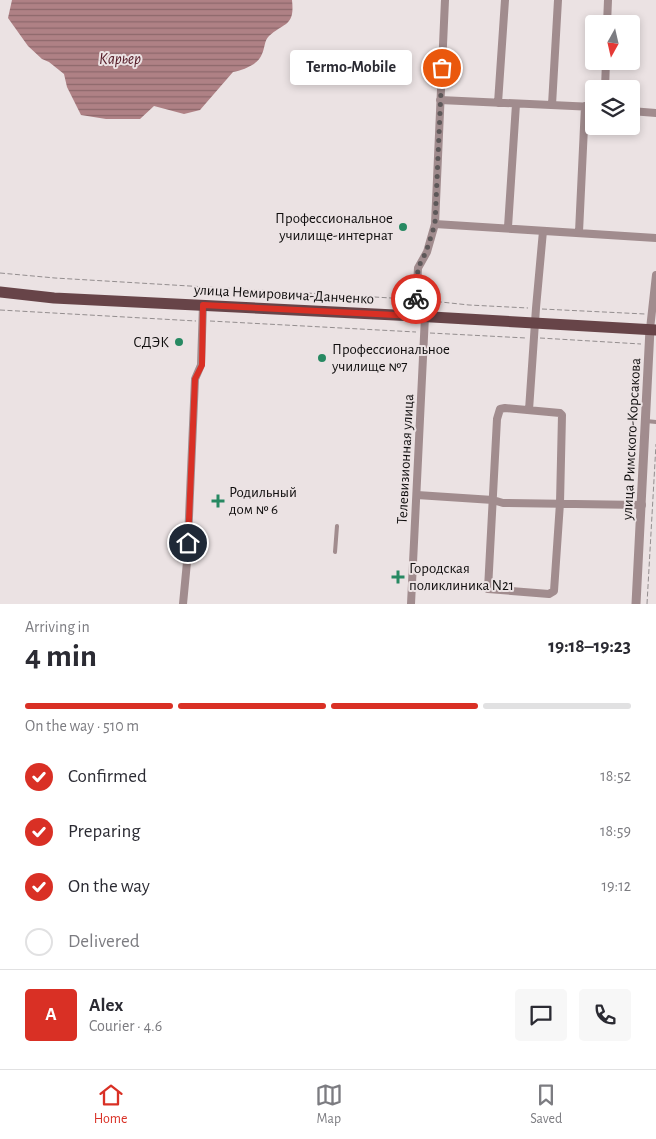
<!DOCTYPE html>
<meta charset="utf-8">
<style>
:root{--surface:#fff;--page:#f7f7f7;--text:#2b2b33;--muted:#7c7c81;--line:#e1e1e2;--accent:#d93025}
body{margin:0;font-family:"Alegreya Sans",sans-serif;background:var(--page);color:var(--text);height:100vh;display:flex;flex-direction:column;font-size:19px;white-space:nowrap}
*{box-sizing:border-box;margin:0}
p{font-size:16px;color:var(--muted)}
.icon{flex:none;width:28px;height:28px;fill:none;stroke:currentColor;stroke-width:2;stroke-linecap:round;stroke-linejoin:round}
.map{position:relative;height:604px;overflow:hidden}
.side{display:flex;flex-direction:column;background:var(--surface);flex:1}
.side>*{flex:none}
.needle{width:32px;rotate:188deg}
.tools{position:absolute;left:585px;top:15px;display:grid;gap:10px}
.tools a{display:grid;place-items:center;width:55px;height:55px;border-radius:5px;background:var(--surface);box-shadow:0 2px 8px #0003;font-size:25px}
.pin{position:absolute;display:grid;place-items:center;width:42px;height:42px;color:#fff;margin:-21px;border:2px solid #fff;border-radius:50%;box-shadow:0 1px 5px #0007}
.courier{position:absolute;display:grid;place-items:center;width:50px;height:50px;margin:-25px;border:4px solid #d93025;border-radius:50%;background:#fff;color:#222;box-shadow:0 1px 6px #0007}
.bubble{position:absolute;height:35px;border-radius:5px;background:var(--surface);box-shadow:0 2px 8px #0003;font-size:16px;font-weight:600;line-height:35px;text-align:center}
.head em{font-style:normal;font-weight:600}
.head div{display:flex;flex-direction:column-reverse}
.head{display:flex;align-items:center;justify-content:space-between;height:85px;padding:0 25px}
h1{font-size:32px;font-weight:600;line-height:38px}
.bar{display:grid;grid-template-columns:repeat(4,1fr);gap:8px 5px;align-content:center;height:60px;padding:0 25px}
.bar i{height:6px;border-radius:4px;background:var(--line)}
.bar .on{background:var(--accent)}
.bar p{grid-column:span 4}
.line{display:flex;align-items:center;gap:12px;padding:0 25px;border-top:1px solid var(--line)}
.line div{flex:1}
.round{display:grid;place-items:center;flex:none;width:52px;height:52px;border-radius:5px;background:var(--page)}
ol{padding:0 25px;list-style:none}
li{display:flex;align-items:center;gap:15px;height:55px}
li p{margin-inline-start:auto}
li .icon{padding:5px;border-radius:50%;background:var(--accent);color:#fff;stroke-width:4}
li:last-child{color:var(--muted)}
li i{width:28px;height:28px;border:2px solid var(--line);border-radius:50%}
.dock{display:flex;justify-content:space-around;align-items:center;height:70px;border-top:1px solid var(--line);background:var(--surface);font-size:14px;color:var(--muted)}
.dock a{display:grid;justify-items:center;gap:2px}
.dock .on{color:var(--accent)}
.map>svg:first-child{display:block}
.water{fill:url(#water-rules)}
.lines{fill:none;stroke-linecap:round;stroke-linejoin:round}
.path{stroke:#948e8f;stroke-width:1;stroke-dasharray:5 2.5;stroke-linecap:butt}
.service{stroke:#a18c8e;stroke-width:4}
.minor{stroke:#a18c8e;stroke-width:8}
.tertiary{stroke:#a18c8e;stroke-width:9}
.primary{stroke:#674448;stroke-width:11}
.done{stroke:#5d5859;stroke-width:5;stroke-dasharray:0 9}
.route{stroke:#d93025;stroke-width:6}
.poi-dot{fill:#278962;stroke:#ebe2e3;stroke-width:2}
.labels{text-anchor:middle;stroke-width:4;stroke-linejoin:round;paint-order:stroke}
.poi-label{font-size:15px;fill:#100e0e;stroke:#ebe2e3;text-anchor:start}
.street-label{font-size:15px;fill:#100e0e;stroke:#ebe2e3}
.water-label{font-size:16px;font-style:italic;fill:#521723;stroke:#ebe2e3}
</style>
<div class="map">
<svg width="656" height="604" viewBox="0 0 656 604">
<defs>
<pattern id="water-rules" width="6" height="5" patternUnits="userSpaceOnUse" patternTransform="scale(1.25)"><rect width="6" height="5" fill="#af8185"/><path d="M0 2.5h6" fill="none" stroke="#8d686b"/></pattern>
</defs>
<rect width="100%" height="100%" fill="#ebe2e3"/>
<!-- water -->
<path class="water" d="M12,0H292C295,27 284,22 269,36C264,41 265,48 262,54C258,65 243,70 233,72L200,110L184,114L154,106L140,119H106L81,115L67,87L64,74L49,62L42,59L28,46L8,18Z"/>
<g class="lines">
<!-- path -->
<path class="path" d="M0,273L55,278L408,299
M422,300L469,305L528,308
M542,309L645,314
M0,310L196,321
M210,321L416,332
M430,333L526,338
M540,338L641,344
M647,604L656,444"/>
<!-- service -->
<path class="service" d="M646,421L656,422
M335,552L337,526"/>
<!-- minor -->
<path class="minor" d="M607,24L608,0
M605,89L606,61
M440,100L594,107
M498,103L505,0
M552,105L558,0
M631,111L656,113
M435,224L656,238
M508,227L516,104
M579,232L585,106
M415,316L418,268L427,252L435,224L445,0
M650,329L656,275
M505,408L560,413L562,415L560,503L554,591L549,594L488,589L497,419L500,409Z
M529,410L536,308L543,231
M417,495L493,500L503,503L642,505
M183,604L187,562L195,379L201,365L203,305
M411,604L425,316"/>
<!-- tertiary -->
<path class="tertiary" d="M636,604L650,329"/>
<!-- primary -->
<path class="primary" d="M0,292L54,298L415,316L656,330"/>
</g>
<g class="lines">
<!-- done -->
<path class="done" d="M416,299L418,268L426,252L435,224L442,68"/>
<!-- route -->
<path class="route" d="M188,543L195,379L202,365L203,305L415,316L416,299"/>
</g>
<!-- markers -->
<g class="poi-dot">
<circle cx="403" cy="227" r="5"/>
<circle cx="179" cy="342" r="5"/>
<circle cx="322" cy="358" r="5"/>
<path d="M215.5 493.5h5v5h5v5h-5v5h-5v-5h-5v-5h5z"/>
<path d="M395.5 569.5h5v5h5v5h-5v5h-5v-5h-5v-5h5z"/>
</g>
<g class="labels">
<!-- poi labels -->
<g class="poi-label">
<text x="393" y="223" text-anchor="end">Профессиональное<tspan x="393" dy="17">училище-интернат</tspan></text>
<text x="169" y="347" text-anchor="end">СДЭК</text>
<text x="332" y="354">Профессиональное<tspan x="332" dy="17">училище №7</tspan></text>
<text x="229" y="497">Родильный<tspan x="229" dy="17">дом № 6</tspan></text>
<text x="409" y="573">Городская<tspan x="409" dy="17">поликлиника N21</tspan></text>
</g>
<!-- street labels -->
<g class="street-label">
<text transform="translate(284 294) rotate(3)" y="5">улица Немировича-Данченко</text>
<text transform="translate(631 439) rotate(-87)" y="5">улица Римского-Корсакова</text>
<text transform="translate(405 459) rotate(-87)" y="5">Телевизионная улица</text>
</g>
<!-- water labels -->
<g class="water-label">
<text x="120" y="64">Карьер</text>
</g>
</g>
</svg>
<div class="tools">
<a><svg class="needle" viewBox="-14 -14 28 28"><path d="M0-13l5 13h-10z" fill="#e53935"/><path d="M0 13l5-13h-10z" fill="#7c7c81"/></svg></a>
<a><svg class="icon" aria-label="layers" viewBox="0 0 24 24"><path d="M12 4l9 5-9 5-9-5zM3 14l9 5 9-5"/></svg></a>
</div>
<div class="pin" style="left:442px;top:68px;background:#ea580c"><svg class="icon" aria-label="bag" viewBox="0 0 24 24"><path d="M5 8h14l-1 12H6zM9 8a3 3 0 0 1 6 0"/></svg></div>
<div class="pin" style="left:188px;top:543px;background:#1f2937"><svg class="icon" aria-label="home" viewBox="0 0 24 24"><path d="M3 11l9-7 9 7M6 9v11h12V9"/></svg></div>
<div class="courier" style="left:416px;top:299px"><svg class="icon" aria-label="bike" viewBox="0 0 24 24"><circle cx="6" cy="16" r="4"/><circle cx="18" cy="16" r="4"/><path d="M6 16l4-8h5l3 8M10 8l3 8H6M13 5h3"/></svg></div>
<div class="bubble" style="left:290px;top:50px;width:122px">Termo-Mobile</div>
</div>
<section class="side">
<div class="head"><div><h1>4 min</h1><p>Arriving in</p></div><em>19:18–19:23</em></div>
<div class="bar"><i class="on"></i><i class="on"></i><i class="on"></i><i></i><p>On the way · 510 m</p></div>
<ol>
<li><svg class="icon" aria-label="check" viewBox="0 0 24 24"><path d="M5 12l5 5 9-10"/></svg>Confirmed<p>18:52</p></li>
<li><svg class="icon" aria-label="check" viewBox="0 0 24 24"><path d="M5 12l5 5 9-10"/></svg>Preparing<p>18:59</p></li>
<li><svg class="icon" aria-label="check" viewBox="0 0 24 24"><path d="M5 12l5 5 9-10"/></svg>On the way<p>19:12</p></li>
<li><i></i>Delivered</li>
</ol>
<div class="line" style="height:90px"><b class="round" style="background:var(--accent);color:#fff">A</b><div><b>Alex</b><p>Courier · 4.6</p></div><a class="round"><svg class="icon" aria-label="chat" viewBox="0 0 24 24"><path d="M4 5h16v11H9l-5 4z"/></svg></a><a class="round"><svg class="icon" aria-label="phone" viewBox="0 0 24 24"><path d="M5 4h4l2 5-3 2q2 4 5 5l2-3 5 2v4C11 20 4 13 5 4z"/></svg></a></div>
</section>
<nav class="dock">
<a class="on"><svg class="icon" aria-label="home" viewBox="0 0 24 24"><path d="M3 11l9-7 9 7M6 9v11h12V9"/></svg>Home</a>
<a><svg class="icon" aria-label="map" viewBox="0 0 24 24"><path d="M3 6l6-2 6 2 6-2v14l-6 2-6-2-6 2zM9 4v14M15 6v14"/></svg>Map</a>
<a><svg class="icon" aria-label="saved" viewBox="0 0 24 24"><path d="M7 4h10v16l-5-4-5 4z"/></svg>Saved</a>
</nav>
